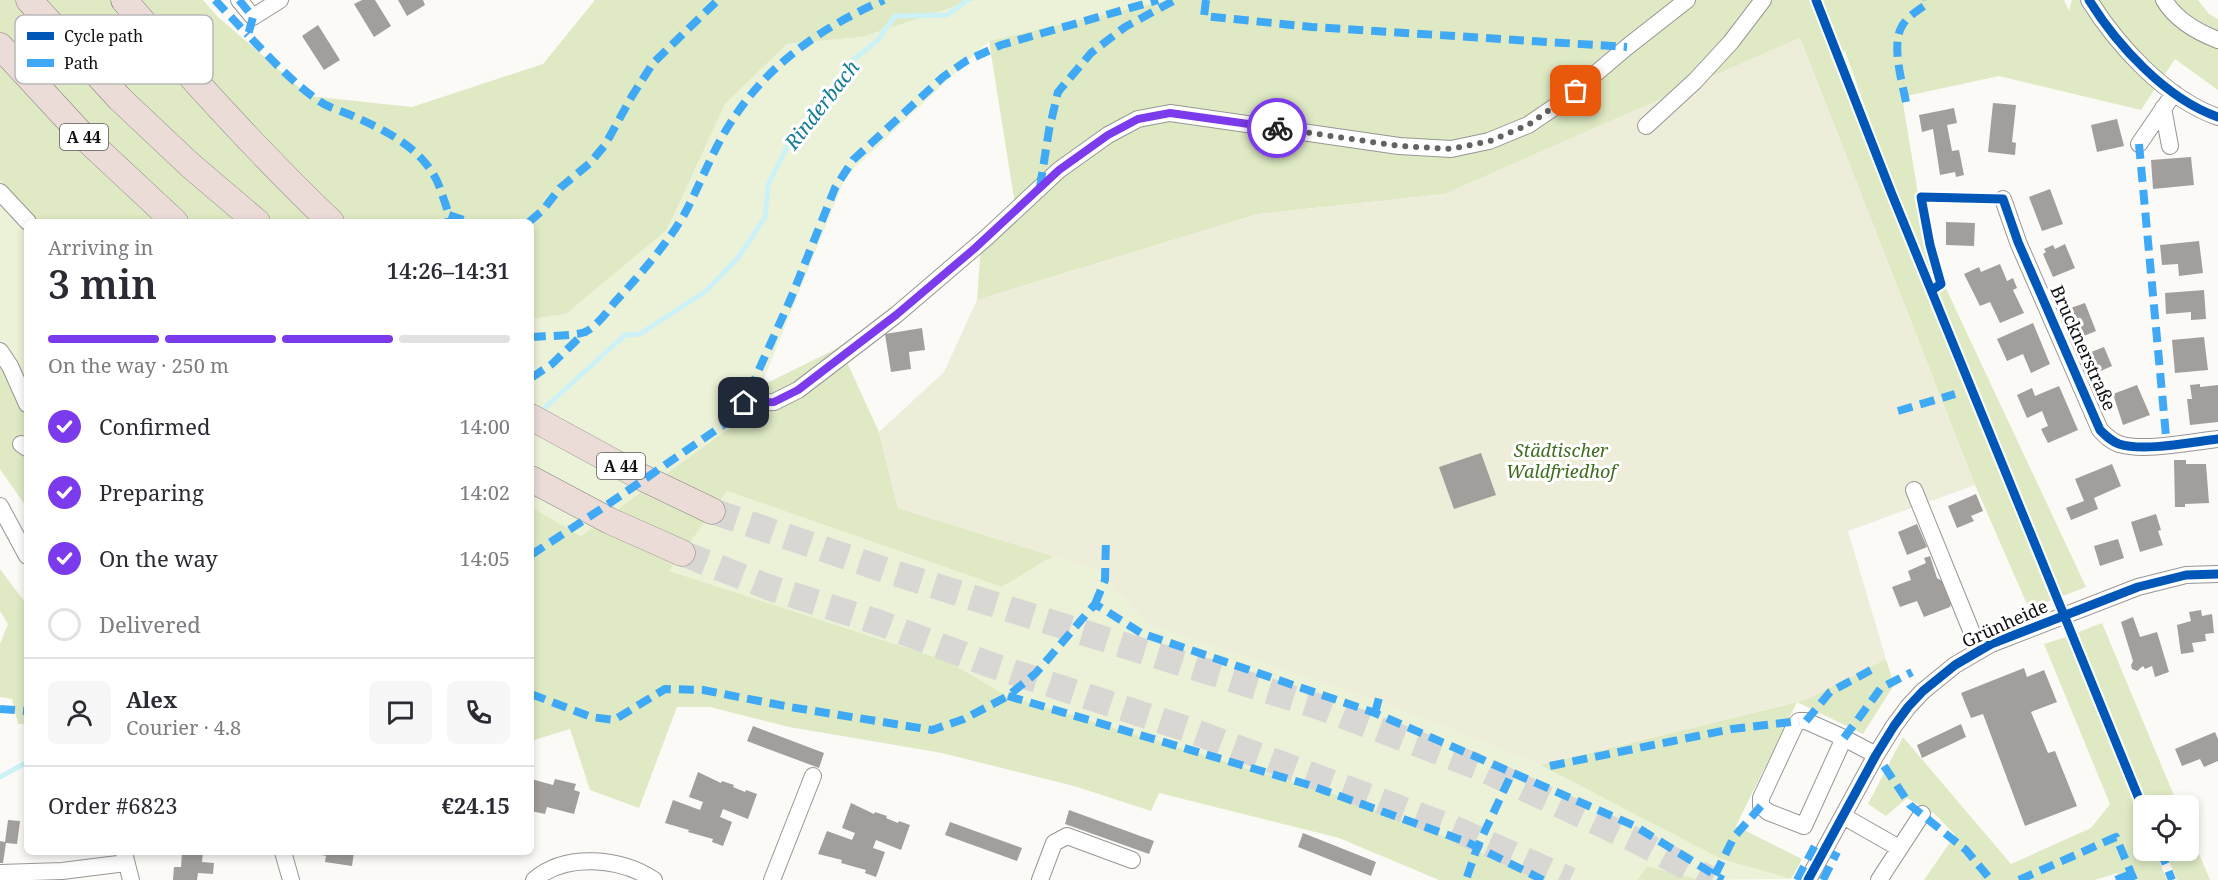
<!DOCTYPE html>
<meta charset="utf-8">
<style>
:root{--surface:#fff;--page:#f7f7f7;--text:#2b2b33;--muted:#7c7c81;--line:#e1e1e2;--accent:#7c3aed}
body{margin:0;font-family:"Noto Serif",serif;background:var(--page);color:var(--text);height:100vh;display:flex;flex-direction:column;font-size:22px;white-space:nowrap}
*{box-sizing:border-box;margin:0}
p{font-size:20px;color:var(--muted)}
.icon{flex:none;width:33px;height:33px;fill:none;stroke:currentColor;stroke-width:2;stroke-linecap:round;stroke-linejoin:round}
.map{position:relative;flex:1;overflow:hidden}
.drawer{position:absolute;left:24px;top:219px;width:510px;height:636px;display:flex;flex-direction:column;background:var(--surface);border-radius:9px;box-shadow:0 3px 9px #0003}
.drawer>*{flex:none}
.buttons{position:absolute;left:2133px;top:795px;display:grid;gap:12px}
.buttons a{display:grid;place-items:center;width:66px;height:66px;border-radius:9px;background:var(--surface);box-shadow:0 3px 9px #0003;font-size:30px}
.pin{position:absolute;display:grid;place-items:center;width:51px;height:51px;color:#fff;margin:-26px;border-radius:12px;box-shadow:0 3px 9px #0006}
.courier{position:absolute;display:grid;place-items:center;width:60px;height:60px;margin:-30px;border:4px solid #7c3aed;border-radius:50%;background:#fff;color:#222;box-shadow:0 2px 8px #0007}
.overview em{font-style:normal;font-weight:600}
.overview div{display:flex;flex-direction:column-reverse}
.overview{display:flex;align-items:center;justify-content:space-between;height:102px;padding:0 24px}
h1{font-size:39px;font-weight:600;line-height:45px}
.bar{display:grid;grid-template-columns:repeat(4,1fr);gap:9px 6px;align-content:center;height:72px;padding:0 24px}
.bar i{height:8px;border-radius:4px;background:var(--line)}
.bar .active{background:var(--accent)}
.bar p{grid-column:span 4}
.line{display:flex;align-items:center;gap:15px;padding:0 24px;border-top:2px solid var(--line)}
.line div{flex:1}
.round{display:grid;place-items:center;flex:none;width:63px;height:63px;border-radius:9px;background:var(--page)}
ol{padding:0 24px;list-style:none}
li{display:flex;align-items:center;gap:18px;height:66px}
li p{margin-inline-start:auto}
li .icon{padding:6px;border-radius:50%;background:var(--accent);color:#fff;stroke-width:4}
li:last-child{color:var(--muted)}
li i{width:33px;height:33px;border:3px solid var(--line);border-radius:50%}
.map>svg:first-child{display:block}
.green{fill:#ecf2d7}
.forest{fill:#dfeac4}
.cemetery{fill:#ededda}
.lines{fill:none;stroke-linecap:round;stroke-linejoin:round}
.stream{stroke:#ccf2f8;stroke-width:5}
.building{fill:#a19e9c}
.highway-tunnel{stroke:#d9d7d4;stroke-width:26;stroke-dasharray:26 13;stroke-linecap:butt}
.minor-casing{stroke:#979695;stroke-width:18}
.highway-casing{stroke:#848382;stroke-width:27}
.minor{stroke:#fffefe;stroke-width:16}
.highway{stroke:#ebdcd7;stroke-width:26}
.quiet{stroke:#3fa9f5;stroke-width:8;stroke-dasharray:15 8;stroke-linecap:butt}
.cycleway-casing{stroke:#fff;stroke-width:13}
.cycleway{stroke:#0057b8;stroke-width:9}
.done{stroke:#636362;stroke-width:6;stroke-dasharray:0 10.8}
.route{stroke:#7c3aed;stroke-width:8}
.labels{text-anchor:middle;stroke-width:6;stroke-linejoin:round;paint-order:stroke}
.shield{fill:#fff;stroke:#585858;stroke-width:1.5}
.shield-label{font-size:16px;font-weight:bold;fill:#111}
.street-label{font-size:18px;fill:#111;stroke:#fff}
.park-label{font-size:18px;font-style:italic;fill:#3f6c1e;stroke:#fff}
.water-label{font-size:20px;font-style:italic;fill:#157c98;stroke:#fff}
.key{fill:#fff;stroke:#b8b8b8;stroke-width:1.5}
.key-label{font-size:16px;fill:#111}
</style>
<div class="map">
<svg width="2218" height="880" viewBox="0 0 2218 880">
<rect width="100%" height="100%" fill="#fcfaf7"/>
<!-- green -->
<path class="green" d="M975,0H1168L989,41L846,176L761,386L736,423L581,536L531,507V319L566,314L667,230L725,104L787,44L862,37Z
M0,180L39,222H27V381L23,373L0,341Z
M727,491L1002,587L1053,556L1097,570L1150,624L1377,701L1540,765L1721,859L1791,879L1701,880L1647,866L1637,880H1541L1452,839L1008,696L947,661L668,571Z"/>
<!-- forest -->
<path class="forest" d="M0,0H203L216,15L309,96L412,107L543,64L595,0H975L862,37L787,44L725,104L667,230L566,314L531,319V222H39L0,180Z
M1168,0H2064L2069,11L2072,0H2198L2209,14L2218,19V90L2175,59L2141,110L1999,76L1902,97L1927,248L2086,587L2063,596L1886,166L1845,51L1830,55L1856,110L2052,600L2029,609L1975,485L1800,38L1445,194L1258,214L977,300L981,245L1016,211L989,41Z
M0,341L23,373L27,381V508L0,469Z
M840,347L879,432L898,508L1053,556L1002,587L727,491L669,571L947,661L1008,696L1336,795L1452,839L1541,880H1439L1339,838L1159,793L1151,811L1074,786L942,753L789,727L710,707H677L639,808L590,790L570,729L531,741V507L581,536L736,423L761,386Z
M0,569L27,605V724H18L12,699L0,697V644L8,624L0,611Z
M2102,623L2178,805H2146L2076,633Z
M2069,636L2143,822L2144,850L2155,851L2167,880H2119L2117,873L2095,880H1924L1955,835L1936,815L1907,798L1886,816L1868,804L1903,737L2011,864L2091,828L2110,804L2044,644Z
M1886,659L1894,685L1863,734L1797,702L1736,826L1802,859L1791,879L1721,859L1540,765L1797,702Z
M2189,830L2210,880H2177L2165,851L2188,850Z
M1647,866L1701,880H1637Z"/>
<!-- cemetery -->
<path class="cemetery" d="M1800,38L1975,485L1848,531L1886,659L1808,699L1540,765L1377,701L1149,624L1097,570L898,508L879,432L944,372L977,300L1258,214L1445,194Z"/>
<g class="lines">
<!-- stream -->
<path class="stream" d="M539,413L625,335L640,334L706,291L738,258L765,217L768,185L791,139L832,89L852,61L878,40L895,16L947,15L968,0
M0,777L27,762"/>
</g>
<!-- building -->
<path class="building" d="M362,0H375L391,26L374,37L354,4Z
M398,0H423L425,5L407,16Z
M318,25L340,60L324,70L302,36Z
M1993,103L2016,105L2012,142L2016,143L2015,155L1988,152Z
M1954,108L1957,123L1947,125L1952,151L1959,150L1964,175L1956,177L1955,172L1940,175L1933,129L1922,132L1919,115Z
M2117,119L2124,146L2097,152L2091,125Z
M2191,157L2194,185L2153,189L2151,160Z
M2050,189L2063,224L2042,231L2029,197Z
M1946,222L1975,223L1974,246L1946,245Z
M2199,241L2203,273L2179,276L2178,264L2162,265L2160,245Z
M2065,244L2075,268L2053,277L2043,254L2046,252L2044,249L2053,245L2055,249Z
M2000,264L2007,281L2013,278L2017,288L2013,290L2024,313L2000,323L1990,302L1980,306L1964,274L1979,267L1981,272Z
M2204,290L2206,319L2191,320V312L2166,314L2165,293Z
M2085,303L2096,331L2079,338L2068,309Z
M2033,323L2050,364L2031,373L2023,354L2007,361L1997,339Z
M922,328L925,350L909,352L911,369L891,372L885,334Z
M2204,337L2208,370L2175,373L2172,340Z
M2104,347L2112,366L2094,374L2086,354Z
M2200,384V387L2218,385V422L2190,425L2187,399H2192L2190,385Z
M2137,385L2150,415L2123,425L2113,394Z
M2059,386L2078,430L2048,443L2041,429L2048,426L2042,411L2027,418L2017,395L2032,388L2035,396Z
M1481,453L1496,495L1454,509L1439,467Z
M2174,460H2186V464H2206L2209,503L2185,504V507H2175Z
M2112,464L2121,486L2094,498L2098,509L2071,520L2066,508L2084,501L2075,479Z
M1976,494L1983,511L1971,516L1974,521L1957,528L1948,506Z
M2156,514L2161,530L2158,531L2163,545L2140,552L2131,522Z
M1917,524L1927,547L1907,555L1898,532Z
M2118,539L2124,558L2100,566L2094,546Z
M1930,556L1937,578L1947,584L1953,596L1950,607L1924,617L1917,601L1900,607L1892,587L1911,580L1908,571L1926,563L1924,558Z
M2201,610L2202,616L2212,614L2214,633L2205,634L2206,641L2192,643L2194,652L2181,654L2177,625L2191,621L2189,612Z
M2133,617L2140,637L2157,632L2169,672L2155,677L2152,666L2145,669L2143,666L2137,671L2132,669L2131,665L2133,661L2121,622Z
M2024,668L2027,677L2044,670L2057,702L2031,712L2048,753L2055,751L2077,806L2025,826L1983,714L1971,718L1961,693Z
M1961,724L1966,737L1922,758L1917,745Z
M753,726L824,753L819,768L747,741Z
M2215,732L2218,739V761L2204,767L2200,759L2182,766L2175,749Z
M698,772L721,783L722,781L734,785L733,787L745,792L746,790L757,794L748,819L723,809L720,817L732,822L723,846L712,842L713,839L688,832L689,830L665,823L673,800L700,810L703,802L689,797Z
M531,779L553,785L555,779L576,784L574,790L580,792L574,814L547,807L545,814L531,811Z
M851,803L874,814L875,812L887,816L886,818L898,823L899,821L910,825L901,850L876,840L873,848L885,852L876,877L865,873L866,870L841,863L842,860L818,854L827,831L852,840L855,833L842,828Z
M1069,810L1154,841L1149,854L1065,824Z
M8,820L20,821L17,844L6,843L3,863H0V841L5,842Z
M950,822L1022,848L1017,861L945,835Z
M1303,833L1376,862L1371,876L1298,847Z
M182,852H203L202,862L214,863L213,874L198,873L197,880H173L174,867H181Z
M308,852H354L352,866L325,862L326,856Z"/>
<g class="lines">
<!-- highway-tunnel -->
<path class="highway-tunnel" d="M712,511L888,571L1320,707L1481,768L1639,842L1712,880
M682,553L768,587L877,622L991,665L1187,729L1298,770L1453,828L1570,880"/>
<!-- minor casing -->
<g class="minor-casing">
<path id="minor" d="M239,0L253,17L280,0
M2089,0C2117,45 2166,99 2218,117
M2164,0C2176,20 2197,32 2218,40
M2163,108L2170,146
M1646,126L1695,81L1731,42L1763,0
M2139,144L2174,93
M0,192L28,222
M2003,199L2018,242L2100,430C2106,436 2111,441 2119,444C2144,452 2191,442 2218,439
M0,351L10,366L27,404
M744,403L774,402L798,390L896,315L986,238L1059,170L1108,135L1138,119L1170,113L1399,146L1451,149L1489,141L1528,125L1562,102L1627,47L1687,0
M21,444L27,448
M1914,490L1979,650
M0,506L27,556
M1799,721H1806L1844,738L1804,826L1768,812L1761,806V798L1795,725Z
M1844,738L1876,755
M1843,816L1899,848
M283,852L291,880
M124,853L131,880
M0,873L62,871L126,863
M534,880C566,852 621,858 654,880
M772,880L813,776
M1040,880L1054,843L1067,836L1132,860
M1808,880L1876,755L1894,726L1908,707L1923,691L1955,665L1991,644L2138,587L2186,575L2218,574
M1879,880L1922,814"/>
</g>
<!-- highway casing -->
<g class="highway-casing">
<path id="highway" d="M29,0L120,99L190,165L257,222
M124,0C190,77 258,152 331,222
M0,46L84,137L175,222
M531,417L639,476L712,511
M531,479L610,521L682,553"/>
</g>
<!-- minor -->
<use href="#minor" class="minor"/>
<!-- highway -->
<use href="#highway" class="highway"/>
<!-- quiet -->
<path class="quiet" d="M215,0L248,35
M239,0L253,17L248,35C270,58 293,83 319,101C329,108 342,111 353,116C389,132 428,151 441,191C444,201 449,211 449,222
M1206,0L1204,16L1312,27L1627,47
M1906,102C1902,82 1891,44 1902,26C1907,17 1918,10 1927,4L1926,0
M2139,144L2166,436
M1040,187L1049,130L1058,92L1091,53L1125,27L1175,0
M449,215L470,222
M529,222L543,210L560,188L590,163L605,145L632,96L653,63L718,0
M531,337C542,336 577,336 585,332C596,327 607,312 614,303C637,278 669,242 685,213C702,181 714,146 735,116C771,62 824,26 884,0
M531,378L552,364L585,332
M1898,411L1955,394
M531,555L607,505L729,421L744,403L791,298L835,188L853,160L943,77L966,61L1001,45L1158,0
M1095,604L1105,580L1106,538
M531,694L591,717L614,720L665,689L703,690L790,707L932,730L964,719L1008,696L1036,673L1095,604L1141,633L1375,713L1635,826L1723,880
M1008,696L1309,785L1467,842L1543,880
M0,709L27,711
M1375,713L1380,694
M1806,721L1830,692L1871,670
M1844,738L1881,688L1912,672
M1550,766L1732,729L1799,721
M1884,766L1910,805L1966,850L1991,880
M2160,850L2172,880
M1715,875L1734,837L1761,806
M1467,877L1477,848L1512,773
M1797,880L1818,840
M1823,880L1837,852
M2019,880L2116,837L2134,880
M2116,880L2131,874"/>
<!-- cycleway casing -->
<g class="cycleway-casing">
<path id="cycleway" d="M1816,0L1891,192L2144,811
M2089,0C2117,45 2166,99 2218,117
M1932,290L1941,284L1930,245L1921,197L2003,199L2018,242L2100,430C2106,436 2111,441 2119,444C2144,452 2191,442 2218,439
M1808,880L1876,755L1894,726L1908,707L1923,691L1955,665L1991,644L2138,587L2186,575L2218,574"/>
</g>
<!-- cycleway -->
<use href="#cycleway" class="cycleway"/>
</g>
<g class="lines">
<!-- done -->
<path class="done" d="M1277,128L1399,146L1451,149L1490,141L1528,125L1576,91"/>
<!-- route -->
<path class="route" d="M744,403L774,402L798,390L896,315L974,249L1059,170L1108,135L1138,119L1170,113L1277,128"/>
</g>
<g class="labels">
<!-- shield labels -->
<g class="shield">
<rect x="60" y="124" width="48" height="26" rx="4.5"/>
<rect x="597" y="453" width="48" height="26" rx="4.5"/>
</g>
<g class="shield-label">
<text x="84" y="143">A 44</text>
<text x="621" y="472">A 44</text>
</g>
<!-- street labels -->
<g class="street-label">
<text transform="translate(2083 348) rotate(66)" y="6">Brucknerstraße</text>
<text transform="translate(2005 624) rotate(-24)" y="6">Grünheide</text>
</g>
<!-- park labels -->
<g class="park-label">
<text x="1561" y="457">Städtischer<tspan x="1561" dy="21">Waldfriedhof</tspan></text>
</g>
<!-- water labels -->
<g class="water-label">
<text transform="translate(822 105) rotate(-52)" y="7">Rinderbach</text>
</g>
</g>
<!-- legend -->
<rect x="15" y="15" width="198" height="69" rx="9" class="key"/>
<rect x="27" y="32" width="27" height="8" fill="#0057b8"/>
<rect x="27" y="59" width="27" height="8" fill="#3fa9f5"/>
<g class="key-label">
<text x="64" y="42">Cycle path</text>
<text x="64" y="69">Path</text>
</g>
</svg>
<div class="buttons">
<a><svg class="icon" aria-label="locate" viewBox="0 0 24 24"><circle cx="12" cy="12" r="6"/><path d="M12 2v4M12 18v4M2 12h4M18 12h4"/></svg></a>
</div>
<div class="pin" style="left:1576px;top:91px;background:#ea580c"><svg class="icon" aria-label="bag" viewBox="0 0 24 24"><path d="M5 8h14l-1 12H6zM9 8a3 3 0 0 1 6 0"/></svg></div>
<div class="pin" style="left:744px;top:403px;background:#1f2937"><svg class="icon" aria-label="home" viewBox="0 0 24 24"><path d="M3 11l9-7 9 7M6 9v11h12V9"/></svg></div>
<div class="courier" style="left:1277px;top:128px"><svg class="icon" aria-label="bike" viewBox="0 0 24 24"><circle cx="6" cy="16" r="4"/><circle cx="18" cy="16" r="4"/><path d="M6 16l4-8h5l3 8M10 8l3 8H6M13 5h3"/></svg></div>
<section class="drawer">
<div class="overview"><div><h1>3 min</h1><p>Arriving in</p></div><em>14:26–14:31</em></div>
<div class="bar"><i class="active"></i><i class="active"></i><i class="active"></i><i></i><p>On the way · 250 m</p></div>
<ol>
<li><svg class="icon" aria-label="check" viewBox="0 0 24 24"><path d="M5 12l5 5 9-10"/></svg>Confirmed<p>14:00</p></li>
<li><svg class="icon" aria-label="check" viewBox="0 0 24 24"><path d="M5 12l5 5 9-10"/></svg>Preparing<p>14:02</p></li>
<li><svg class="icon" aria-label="check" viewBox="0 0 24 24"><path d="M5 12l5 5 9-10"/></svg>On the way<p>14:05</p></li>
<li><i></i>Delivered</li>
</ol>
<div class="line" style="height:108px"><a class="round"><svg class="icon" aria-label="person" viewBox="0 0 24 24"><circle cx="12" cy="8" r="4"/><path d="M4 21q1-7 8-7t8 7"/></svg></a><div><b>Alex</b><p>Courier · 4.8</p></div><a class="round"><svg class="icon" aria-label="chat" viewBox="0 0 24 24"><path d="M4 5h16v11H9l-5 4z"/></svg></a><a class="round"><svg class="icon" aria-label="phone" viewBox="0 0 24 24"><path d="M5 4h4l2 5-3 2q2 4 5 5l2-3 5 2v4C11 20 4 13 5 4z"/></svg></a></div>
<div class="line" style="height:78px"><div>Order #6823</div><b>€24.15</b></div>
</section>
</div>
